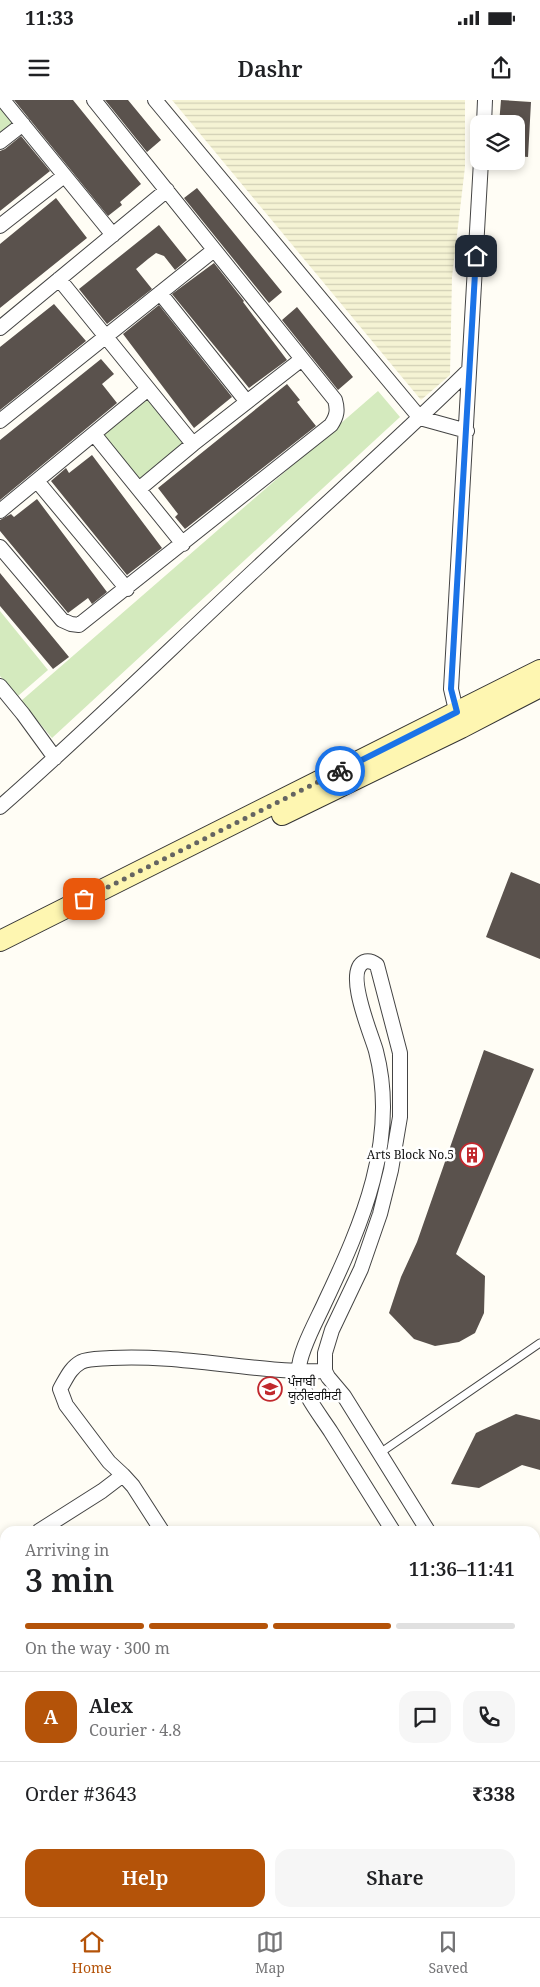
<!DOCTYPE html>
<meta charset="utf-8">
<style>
:root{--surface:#fff;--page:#f6f6f6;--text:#202124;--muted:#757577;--line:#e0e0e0;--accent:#b45309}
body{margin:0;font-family:"Noto Serif","Noto Sans Gurmukhi",serif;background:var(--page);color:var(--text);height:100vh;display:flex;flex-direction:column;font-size:19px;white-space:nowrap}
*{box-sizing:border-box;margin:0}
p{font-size:16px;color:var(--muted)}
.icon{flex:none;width:28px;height:28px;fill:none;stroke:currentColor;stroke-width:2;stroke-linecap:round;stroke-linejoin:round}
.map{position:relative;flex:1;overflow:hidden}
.side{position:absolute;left:0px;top:1426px;width:540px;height:391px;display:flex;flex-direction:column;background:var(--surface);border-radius:15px 15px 0 0;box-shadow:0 2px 8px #0003}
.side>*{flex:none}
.buttons{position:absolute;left:470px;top:15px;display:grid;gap:10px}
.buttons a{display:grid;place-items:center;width:55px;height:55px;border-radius:10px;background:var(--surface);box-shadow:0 2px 8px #0003;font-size:25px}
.pin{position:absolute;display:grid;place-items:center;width:42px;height:42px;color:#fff;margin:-21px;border-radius:10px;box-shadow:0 2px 8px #0006}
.courier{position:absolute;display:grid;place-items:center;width:50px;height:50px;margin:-25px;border:4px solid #1a73e8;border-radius:50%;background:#fff;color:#222;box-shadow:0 1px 6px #0007}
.headline em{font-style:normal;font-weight:600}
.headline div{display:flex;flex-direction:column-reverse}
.headline{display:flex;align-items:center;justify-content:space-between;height:85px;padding:0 25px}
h1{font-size:32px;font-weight:600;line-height:38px}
.bar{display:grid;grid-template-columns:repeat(4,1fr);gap:8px 5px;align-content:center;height:60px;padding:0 25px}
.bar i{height:6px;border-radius:4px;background:var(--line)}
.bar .current{background:var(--accent)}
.bar p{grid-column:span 4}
.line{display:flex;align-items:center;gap:12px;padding:0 25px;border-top:1px solid var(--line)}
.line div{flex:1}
.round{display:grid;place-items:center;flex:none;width:52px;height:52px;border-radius:15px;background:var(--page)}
.action{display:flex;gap:10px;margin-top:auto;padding:10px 25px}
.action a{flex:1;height:58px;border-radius:15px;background:var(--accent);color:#fff;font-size:20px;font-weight:600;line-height:58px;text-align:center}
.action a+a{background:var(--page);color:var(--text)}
.status{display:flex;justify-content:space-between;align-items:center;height:35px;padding:0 25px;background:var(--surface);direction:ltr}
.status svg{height:14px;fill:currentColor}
header{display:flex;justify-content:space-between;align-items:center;height:65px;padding:0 25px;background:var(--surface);font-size:22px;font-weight:600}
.dock{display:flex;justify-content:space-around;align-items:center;height:70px;border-top:1px solid var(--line);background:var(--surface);font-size:14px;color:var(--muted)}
.dock a{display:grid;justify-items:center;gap:2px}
.dock .current{color:var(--accent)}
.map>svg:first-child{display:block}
.farmland{fill:url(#farmland-rules)}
.grass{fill:#d4eabe}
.building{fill:#5a524d}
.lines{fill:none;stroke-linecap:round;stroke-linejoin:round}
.lane-casing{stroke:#444;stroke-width:9}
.street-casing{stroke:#444;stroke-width:16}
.secondary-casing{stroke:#333;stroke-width:22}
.lane{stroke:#fff;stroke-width:7}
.street{stroke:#fff;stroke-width:14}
.secondary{stroke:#fef6b1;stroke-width:20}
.done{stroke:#646461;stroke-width:5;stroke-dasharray:0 9}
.route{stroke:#1a73e8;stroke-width:6}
.labels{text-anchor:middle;stroke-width:5;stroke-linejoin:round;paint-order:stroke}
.poi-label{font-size:12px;fill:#111;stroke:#fff;text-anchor:end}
</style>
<div class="status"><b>11:33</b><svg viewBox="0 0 49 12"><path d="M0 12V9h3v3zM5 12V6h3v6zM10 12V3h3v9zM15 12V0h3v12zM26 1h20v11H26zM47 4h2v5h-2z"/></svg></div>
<header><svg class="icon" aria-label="menu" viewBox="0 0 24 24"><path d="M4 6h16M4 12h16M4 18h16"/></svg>Dashr<svg class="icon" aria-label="share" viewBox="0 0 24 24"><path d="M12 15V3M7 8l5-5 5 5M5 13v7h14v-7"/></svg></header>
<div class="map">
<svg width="540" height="1817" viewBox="0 0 540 1817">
<defs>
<pattern id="farmland-rules" width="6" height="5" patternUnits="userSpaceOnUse" patternTransform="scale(1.25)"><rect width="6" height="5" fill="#f5f3d4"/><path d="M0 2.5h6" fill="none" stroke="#d1cfb5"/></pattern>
</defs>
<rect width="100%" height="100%" fill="#fffdf5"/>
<!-- farmland -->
<path class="farmland" d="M172,0H465V67L452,177L450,275L421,300Z"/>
<!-- grass -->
<path class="grass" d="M0,5L17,24L0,36Z
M378,291L400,317L52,638L21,601Z
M147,296L185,344L140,382L101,335Z
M0,511L48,570L18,596L0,576Z"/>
<!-- building -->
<path class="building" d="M14,0H73L141,84L120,102L122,105L108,116Z
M105,0H128L161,40L147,52Z
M501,0L531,2L528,57L516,56V24H499Z
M21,36L50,71L0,111V51L5,49Z
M197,88L282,192L269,203L184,98Z
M56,98L87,138L0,208V144Z
M159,125L187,160L175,170L164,156L156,153L148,159L136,169L152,189L107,224L79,189Z
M214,163L244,201L243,202L287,260L249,288L172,194Z
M54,204L86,241L0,310V247Z
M159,205L232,297L194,328L123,234Z
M297,207L353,277L338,290L282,220Z
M101,259L114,274L102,284L117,303L0,400V340Z
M287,284L300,300L297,302L316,326L185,429L175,417L178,414L158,388Z
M92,355L162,448L127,475L51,381L66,368L69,373Z
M37,399L107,492L92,504L88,498L68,513L0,431V420L11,414L14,417Z
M0,473L69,557L53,569L0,506Z
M511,772L540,784V859L486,837Z
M484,950L534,969L456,1154L485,1176L484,1213L475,1233L459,1242L435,1246L414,1239L389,1213L401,1177L417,1142Z
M516,1314L540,1320V1370L522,1365L479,1388L451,1384L476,1333Z"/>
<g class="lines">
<!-- lane casing -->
<g class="lane-casing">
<path id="lane" d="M380,1353L540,1243"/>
</g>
<!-- street casing -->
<g class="street-casing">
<path id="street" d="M3,0L113,135
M155,0L420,318L467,331
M484,24L485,0
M0,42L23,24
M0,126L64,76
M59,179L193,344L302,259
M160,193L247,302
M0,228L167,90
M0,321L214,150
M94,334L183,444
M37,381L127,489
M139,389L193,344
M0,411L148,289
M0,447L62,520L71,524L79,525L331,325C337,316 338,310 335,300L94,0
M0,586L23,614L55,658
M458,619L451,589L481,61
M0,707C88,630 171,548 257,468C327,402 400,338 469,270
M123,1375L133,1386L162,1431
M39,1431L102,1391L123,1375L109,1362L66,1305L60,1289C66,1279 70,1268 81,1262C89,1258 102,1259 111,1258C183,1254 253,1273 325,1271
M393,1431C372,1398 352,1365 331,1332C320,1315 301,1292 299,1272C297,1255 318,1218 325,1202C362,1124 399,1039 376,951C372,936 344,872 364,862C369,860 373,862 377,865L400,953V1017L391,1070L380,1114L361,1169L332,1230L325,1253V1271L328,1277L344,1296L428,1431
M0,1456L5,1453
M535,1603L540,1611
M535,1627L540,1623
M535,1656L540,1664
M0,1704L5,1712
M395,1812L398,1817
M49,1817L56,1812
M270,1817L277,1812"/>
</g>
<!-- secondary casing -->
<g class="secondary-casing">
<path id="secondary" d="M282,715L461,628L540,587
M0,841L540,570"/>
</g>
<!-- lane -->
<use href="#lane" class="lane"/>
<!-- street -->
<use href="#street" class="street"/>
<!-- secondary -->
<use href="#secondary" class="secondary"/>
</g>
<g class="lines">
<!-- done -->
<path class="done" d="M84,799L340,671"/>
<!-- route -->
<path class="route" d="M340,671L457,612L451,589L476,156"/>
</g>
<!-- icons -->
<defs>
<g id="building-ring" transform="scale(1.25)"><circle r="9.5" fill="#fff" stroke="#c1292e" stroke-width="1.5"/><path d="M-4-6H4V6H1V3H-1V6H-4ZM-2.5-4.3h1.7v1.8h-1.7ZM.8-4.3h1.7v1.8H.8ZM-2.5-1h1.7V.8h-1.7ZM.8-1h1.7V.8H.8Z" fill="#c1292e"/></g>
<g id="university-ring" transform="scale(1.25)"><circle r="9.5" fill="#fff" stroke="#c1292e" stroke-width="1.5"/><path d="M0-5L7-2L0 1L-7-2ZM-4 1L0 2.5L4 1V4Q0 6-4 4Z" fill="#c1292e"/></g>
</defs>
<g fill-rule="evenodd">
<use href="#building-ring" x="472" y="1055"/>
<use href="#university-ring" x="270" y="1289"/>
</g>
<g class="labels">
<!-- poi labels -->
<g class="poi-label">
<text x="454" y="1059">Arts Block No.5</text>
<text x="288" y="1286" text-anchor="start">ਪੰਜਾਬੀ<tspan x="288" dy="14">ਯੂਨੀਵਰਸਿਟੀ</tspan></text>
</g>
</g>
</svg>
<div class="buttons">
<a><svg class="icon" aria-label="layers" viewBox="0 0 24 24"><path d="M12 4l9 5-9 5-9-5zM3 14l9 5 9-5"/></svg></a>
</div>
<div class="pin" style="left:84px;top:799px;background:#ea580c"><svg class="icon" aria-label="bag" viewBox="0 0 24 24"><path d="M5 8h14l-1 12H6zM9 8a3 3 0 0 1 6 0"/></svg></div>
<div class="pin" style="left:476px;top:156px;background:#1f2937"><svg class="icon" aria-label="home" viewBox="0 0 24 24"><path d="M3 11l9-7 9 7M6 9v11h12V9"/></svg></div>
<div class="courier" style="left:340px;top:671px"><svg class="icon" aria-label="bike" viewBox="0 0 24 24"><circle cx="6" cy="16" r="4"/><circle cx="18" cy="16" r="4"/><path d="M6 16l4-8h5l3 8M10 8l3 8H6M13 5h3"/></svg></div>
<section class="side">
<div class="headline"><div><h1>3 min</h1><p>Arriving in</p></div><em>11:36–11:41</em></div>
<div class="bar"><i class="current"></i><i class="current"></i><i class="current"></i><i></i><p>On the way · 300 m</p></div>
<div class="line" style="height:90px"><b class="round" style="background:var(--accent);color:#fff">A</b><div><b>Alex</b><p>Courier · 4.8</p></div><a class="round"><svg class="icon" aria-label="chat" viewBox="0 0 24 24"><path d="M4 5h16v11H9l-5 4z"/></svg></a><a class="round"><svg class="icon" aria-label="phone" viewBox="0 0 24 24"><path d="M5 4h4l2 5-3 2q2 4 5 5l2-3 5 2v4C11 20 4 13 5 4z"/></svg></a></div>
<div class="line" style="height:65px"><div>Order #3643</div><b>₹338</b></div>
<div class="action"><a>Help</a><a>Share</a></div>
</section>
</div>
<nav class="dock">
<a class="current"><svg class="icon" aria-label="home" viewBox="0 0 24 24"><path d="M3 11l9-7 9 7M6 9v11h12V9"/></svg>Home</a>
<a><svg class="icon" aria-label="map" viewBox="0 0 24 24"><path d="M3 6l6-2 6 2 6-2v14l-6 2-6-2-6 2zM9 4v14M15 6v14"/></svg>Map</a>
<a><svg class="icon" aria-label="saved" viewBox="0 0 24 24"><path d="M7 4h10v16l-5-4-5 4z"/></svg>Saved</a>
</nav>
